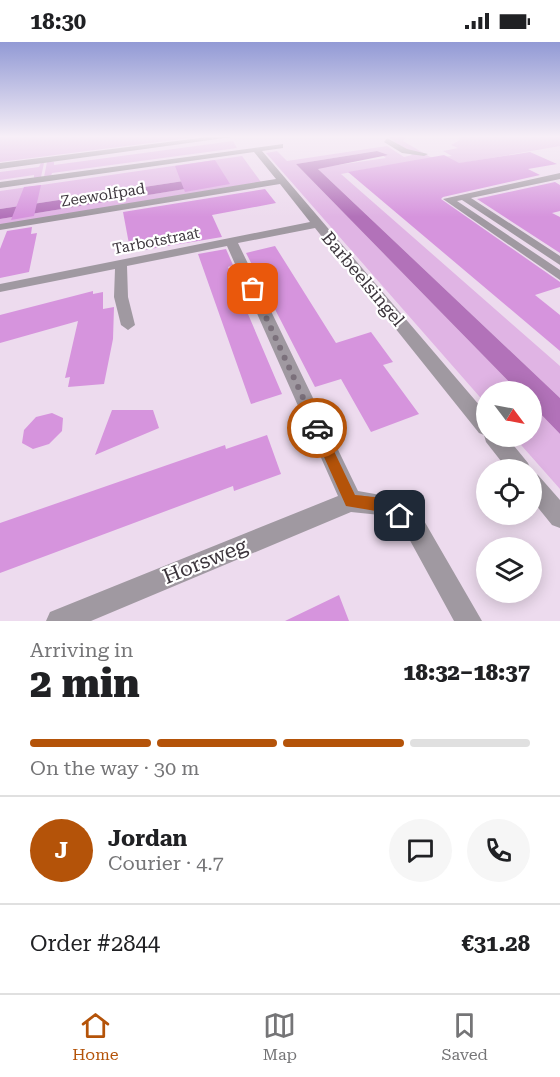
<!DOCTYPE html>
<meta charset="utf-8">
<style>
:root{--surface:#fff;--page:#f6f6f6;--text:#202124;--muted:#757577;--line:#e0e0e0;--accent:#b45309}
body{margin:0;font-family:"Roboto Serif",serif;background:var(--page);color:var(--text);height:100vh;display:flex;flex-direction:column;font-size:22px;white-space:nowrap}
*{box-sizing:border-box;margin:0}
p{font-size:20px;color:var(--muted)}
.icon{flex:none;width:33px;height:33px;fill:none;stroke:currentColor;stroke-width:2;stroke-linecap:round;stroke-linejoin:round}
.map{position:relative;height:579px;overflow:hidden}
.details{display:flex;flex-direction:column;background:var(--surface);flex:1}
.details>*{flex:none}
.needle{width:39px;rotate:122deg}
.fabs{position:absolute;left:476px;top:339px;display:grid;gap:12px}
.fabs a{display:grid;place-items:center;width:66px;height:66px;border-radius:50%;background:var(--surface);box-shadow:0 3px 15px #0003;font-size:30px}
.pin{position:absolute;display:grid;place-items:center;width:51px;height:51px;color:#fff;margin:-26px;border-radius:12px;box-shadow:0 3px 9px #0006}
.courier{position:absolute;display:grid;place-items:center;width:60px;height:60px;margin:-30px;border:4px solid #b45309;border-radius:50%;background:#fff;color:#222;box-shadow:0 2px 8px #0007}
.headline em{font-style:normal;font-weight:800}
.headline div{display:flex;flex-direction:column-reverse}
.headline{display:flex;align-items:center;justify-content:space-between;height:102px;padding:0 30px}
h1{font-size:39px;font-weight:800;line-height:45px}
.bar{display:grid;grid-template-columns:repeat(4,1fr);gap:9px 6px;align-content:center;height:72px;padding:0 30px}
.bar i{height:8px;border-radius:4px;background:var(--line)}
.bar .active{background:var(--accent)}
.bar p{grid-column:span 4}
.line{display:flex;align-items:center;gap:15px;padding:0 30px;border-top:2px solid var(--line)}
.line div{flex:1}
.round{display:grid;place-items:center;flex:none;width:63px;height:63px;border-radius:32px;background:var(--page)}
.status{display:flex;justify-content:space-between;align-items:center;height:42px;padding:0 30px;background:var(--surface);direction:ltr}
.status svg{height:16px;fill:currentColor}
.tab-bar{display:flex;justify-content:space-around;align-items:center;height:84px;border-top:2px solid var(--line);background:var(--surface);font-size:16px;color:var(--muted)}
.tab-bar a{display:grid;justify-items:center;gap:3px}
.tab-bar .active{color:var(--accent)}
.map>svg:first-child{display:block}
.green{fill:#e0b4e4}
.water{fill:#b272b9}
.building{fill:#d694dd}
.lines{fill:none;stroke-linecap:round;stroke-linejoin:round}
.minor{fill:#a099a1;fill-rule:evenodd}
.route{fill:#b45309}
.done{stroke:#7b707b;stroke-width:6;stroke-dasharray:0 10.8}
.labels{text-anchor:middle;stroke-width:4.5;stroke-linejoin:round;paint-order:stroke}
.far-street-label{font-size:15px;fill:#3d363d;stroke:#fff}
.street-label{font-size:18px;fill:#3d363d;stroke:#fff}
.near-street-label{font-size:21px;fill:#3d363d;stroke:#fff}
</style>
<div class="status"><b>18:30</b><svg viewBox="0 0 49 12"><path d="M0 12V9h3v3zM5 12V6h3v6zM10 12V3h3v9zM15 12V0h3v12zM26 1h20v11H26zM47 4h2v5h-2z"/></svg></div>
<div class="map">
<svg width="560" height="579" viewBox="0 0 560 579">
<rect width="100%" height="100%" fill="#eddbee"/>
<!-- green -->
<path class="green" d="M0,94H205L0,120Z
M387,94H407L403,99L432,116L452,114L443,109L458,106L451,103L460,98L458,94H560V104L450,123L383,124L341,132L560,324V356L317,126L386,116L377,109L296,122L518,349L486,350V362L266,111L277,109L287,119L387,104L404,115L412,113Z
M233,99L237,106L52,131L51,134L44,135L47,120H54V123Z
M242,114L261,140L0,183V177L227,140L223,133L0,167V149Z
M41,121H44L41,135L34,136V133L0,138V130L39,125Z
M531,362L560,392V447L514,395L531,394Z"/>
<!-- water -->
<path class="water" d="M377,109L388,113L318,127L560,356V392L531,362V350L518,349L296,122Z
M223,133L228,140L0,177V167Z"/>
<!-- building -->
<path class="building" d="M530,110L557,122L528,127L540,133L443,155L441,157L560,240V245L535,253L560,273V309L348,130L444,113L459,121Z
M215,118L230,142L185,150L175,124Z
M555,140L560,143V169L552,171L560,175V211L477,157Z
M41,143L34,174L11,178L24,145Z
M265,147L276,161L212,173L222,195L144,208L143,200L129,202L123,170Z
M32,185L31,192L37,191L29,230L0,236V207L7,189Z
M275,204L336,301L371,290L393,320L383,323L419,372L371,390L341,337L315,345L246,211Z
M226,207L233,223L228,225L282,352L251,362L198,212Z
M93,249V252L103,250V267L114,265L113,297L104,342L68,345L70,335L65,336L78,279L0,301V273Z
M112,368H153L159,386L95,413Z
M52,371L63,376L62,389L49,402L33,407L22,401L24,388L36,375Z
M267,393L281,432L234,449L233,444L0,531V481L225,403L226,407Z
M339,553L349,579H285Z"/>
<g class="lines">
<!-- minor -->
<path class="minor" d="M216,94H239L0,127V121Z
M387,96L407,107L428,112L424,114L402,111L384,100Z
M283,102V106L262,109L486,371V394H506L528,421L531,428V429L508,428L486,400L484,393L479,391L315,186L238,201L358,449L392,455L423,477L482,579H454L407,493L380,473L351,470L91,579H46L50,570L338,454L227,204L127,224L128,255L135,283L128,288L121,283L114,255L115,227L0,250V242L310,180L280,142L0,188V182L276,137L254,110L0,146V140Z
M560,131V137L471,156L560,214V223L462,158L457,159L560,228V238L443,157Z
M531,429L538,433L560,458V486L552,483L531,457Z"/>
</g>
<!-- sky -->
<linearGradient id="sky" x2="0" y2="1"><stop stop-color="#929ad5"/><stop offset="0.54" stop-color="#f7eff7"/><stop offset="1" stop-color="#f7eff7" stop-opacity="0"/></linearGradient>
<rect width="560" height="175" fill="url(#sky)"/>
<!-- route -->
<path class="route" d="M317,381L321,382L355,453C373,455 399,455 407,474L405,479L400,481L382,470L346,464L311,386Z"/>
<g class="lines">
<!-- done -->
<path class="done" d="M253,247L317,386"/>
</g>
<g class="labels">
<!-- far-street labels -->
<g class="far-street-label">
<text transform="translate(103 153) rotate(-9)" y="5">Zeewolfpad</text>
<text transform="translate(156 199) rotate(-11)" y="5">Tarbotstraat</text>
</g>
<!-- street labels -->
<g class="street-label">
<text transform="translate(363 237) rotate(50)" y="6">Barbeelsingel</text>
</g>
<!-- near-street labels -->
<g class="near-street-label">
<text transform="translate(205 519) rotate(-22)" y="7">Horsweg</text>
</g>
</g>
</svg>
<div class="fabs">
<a><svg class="needle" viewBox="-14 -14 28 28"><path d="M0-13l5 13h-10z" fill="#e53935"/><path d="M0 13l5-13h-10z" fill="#757577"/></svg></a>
<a><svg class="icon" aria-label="locate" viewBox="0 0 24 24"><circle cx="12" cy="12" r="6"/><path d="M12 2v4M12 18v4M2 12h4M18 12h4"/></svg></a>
<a><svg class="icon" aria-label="layers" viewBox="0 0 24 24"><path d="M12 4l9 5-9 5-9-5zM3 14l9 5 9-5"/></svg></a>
</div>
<div class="pin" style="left:253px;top:247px;background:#ea580c"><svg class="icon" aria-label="bag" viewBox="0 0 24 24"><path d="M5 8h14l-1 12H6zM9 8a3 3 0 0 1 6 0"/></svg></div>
<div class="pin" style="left:400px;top:474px;background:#1f2937"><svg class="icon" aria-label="home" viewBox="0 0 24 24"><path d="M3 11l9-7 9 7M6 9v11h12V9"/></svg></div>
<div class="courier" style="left:317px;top:386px"><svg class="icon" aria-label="car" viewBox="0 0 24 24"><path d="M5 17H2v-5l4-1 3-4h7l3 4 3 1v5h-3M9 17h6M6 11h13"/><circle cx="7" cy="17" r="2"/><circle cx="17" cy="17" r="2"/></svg></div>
</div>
<section class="details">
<div class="headline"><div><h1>2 min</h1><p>Arriving in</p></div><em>18:32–18:37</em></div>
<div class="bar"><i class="active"></i><i class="active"></i><i class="active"></i><i></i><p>On the way · 30 m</p></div>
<div class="line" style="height:108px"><b class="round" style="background:var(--accent);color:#fff">J</b><div><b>Jordan</b><p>Courier · 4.7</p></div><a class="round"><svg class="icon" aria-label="chat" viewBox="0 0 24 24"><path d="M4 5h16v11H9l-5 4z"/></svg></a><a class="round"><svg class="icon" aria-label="phone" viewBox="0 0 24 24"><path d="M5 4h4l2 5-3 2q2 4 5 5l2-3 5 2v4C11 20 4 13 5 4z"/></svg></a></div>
<div class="line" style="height:78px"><div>Order #2844</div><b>€31.28</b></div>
</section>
<nav class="tab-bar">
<a class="active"><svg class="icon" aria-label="home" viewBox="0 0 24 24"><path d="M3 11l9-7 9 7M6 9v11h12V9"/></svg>Home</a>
<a><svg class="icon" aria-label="map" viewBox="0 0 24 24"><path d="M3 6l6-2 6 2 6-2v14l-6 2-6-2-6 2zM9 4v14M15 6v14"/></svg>Map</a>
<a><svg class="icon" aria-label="saved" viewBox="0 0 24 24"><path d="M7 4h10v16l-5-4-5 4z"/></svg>Saved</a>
</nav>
